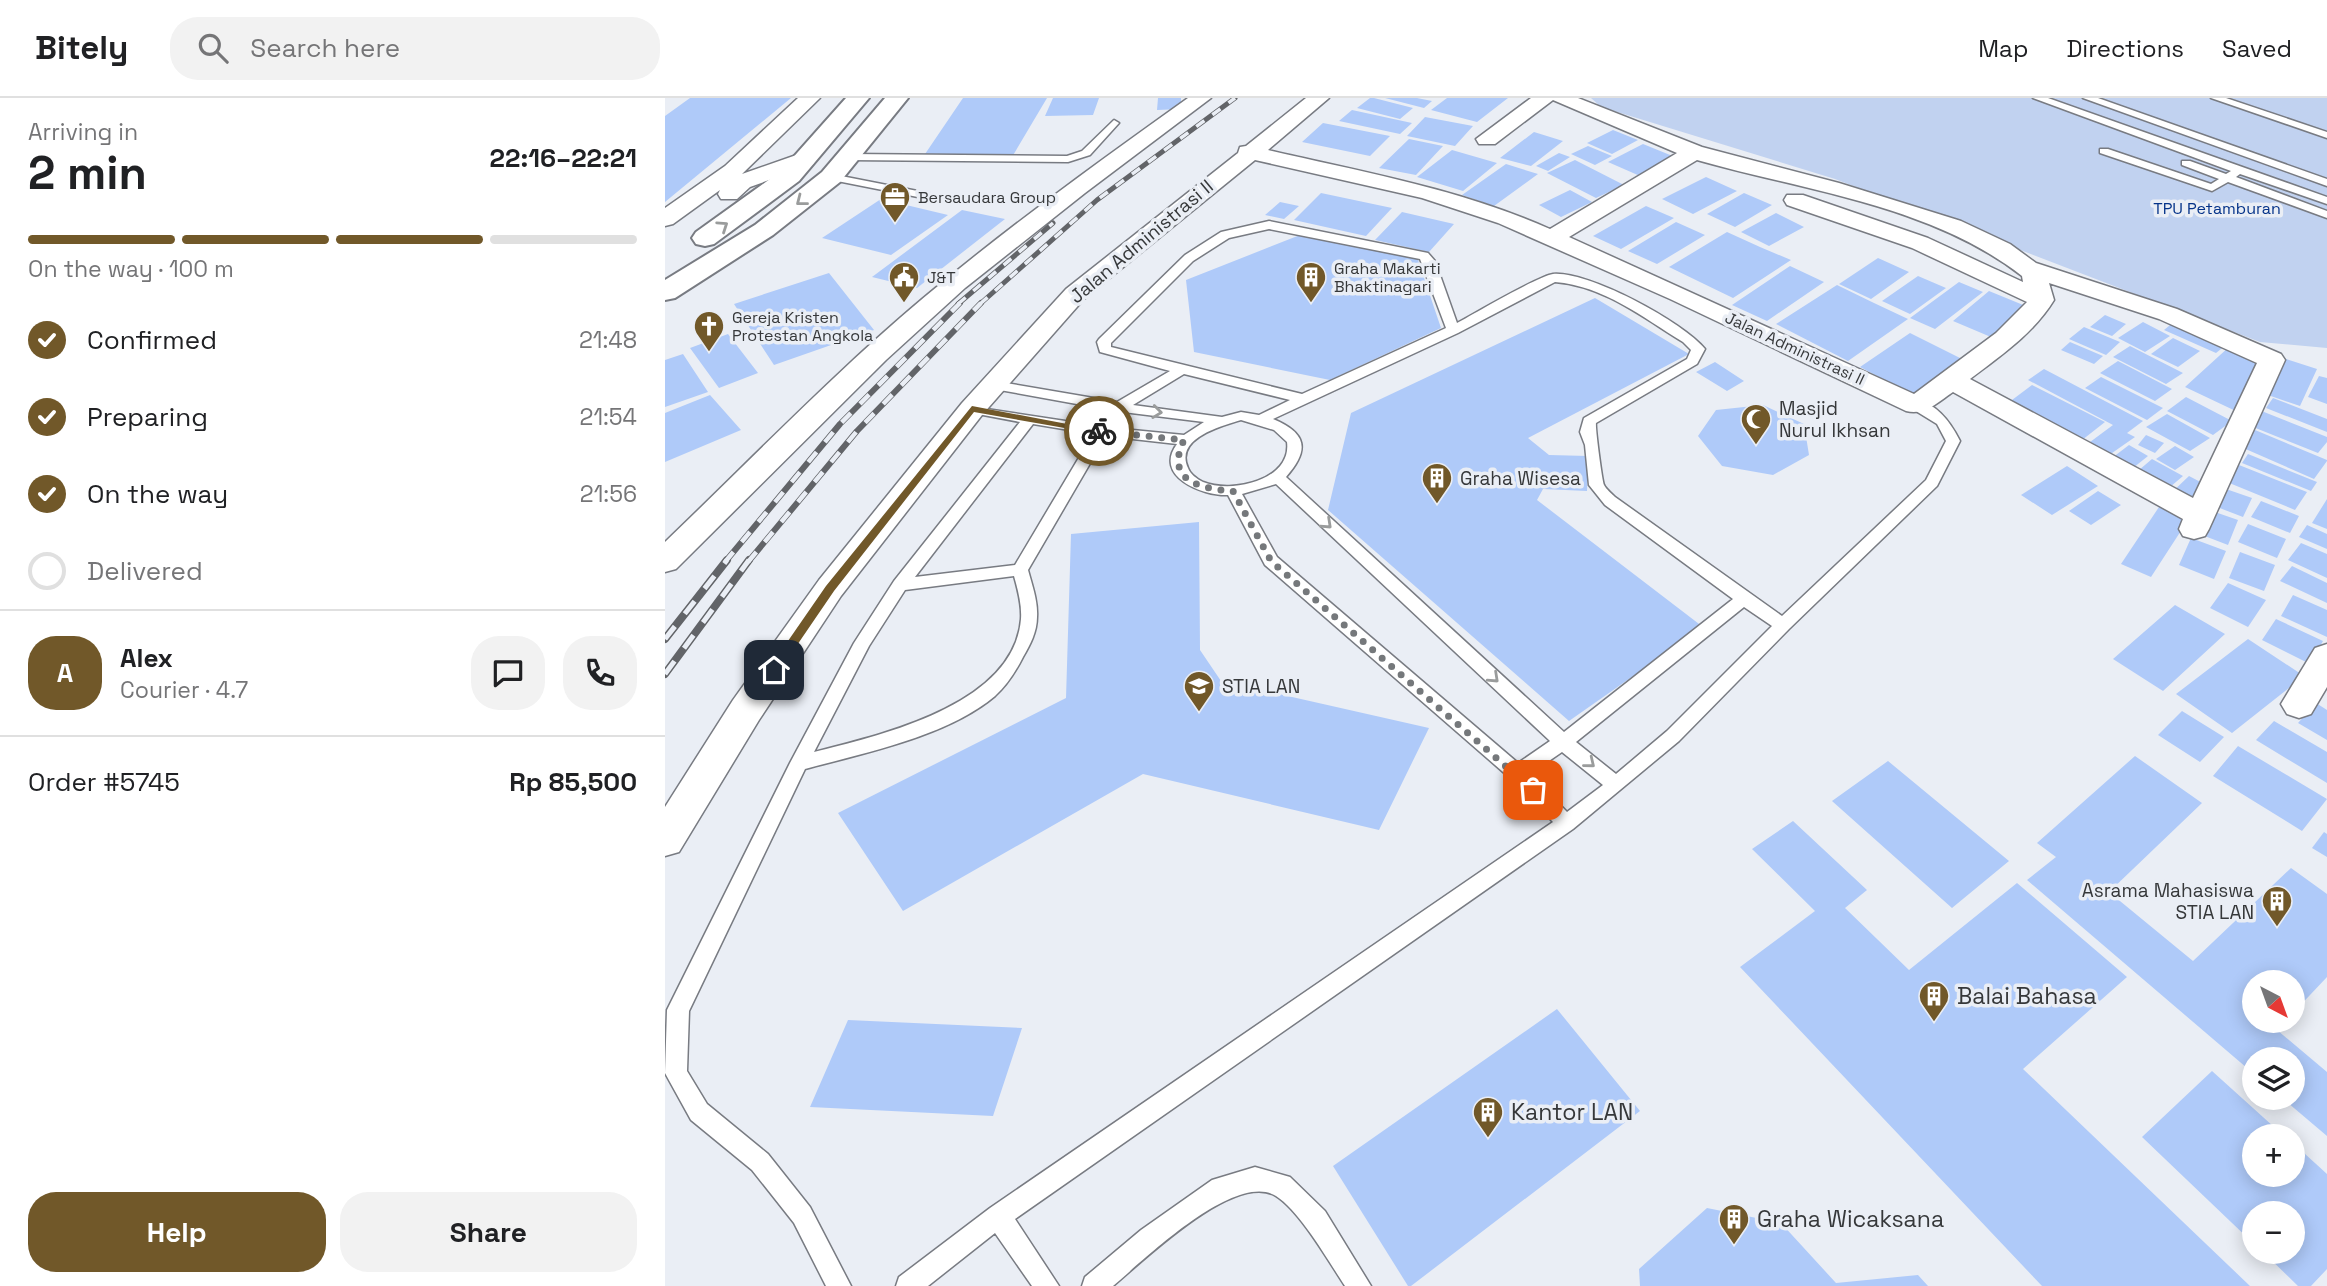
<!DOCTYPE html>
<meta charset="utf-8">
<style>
:root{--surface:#fff;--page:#f2f2f2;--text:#202124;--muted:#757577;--line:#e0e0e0;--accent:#715829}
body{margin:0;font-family:"Space Grotesk",sans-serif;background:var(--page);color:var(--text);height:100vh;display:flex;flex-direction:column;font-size:26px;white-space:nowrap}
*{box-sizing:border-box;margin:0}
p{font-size:23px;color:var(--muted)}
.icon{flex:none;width:38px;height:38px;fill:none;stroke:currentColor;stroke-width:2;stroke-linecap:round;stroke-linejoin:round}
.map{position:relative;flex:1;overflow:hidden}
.drawer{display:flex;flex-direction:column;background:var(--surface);width:665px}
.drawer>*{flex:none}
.needle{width:46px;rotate:139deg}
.controls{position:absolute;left:1577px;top:872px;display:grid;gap:14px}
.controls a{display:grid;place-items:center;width:63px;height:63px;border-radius:50%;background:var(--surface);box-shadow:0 4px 18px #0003;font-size:35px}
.pin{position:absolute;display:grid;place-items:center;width:60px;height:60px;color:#fff;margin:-30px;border-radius:14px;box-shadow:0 4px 10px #0006}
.courier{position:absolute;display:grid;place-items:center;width:70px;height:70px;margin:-35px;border:5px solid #715829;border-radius:50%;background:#fff;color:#222;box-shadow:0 2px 9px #0007}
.overview em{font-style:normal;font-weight:800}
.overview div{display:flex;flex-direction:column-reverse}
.overview{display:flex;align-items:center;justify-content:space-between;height:119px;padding:0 28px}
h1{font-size:46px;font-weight:800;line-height:52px}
.bar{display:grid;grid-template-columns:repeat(4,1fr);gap:10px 7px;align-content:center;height:84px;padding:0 28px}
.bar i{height:9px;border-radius:5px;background:var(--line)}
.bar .on{background:var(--accent)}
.bar p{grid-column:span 4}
.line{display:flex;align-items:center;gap:18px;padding:0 28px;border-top:2px solid var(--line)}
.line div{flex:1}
.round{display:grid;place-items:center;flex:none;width:74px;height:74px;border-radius:28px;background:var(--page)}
ol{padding:0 28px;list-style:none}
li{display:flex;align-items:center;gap:21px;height:77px}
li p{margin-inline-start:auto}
li .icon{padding:7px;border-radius:50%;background:var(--accent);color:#fff;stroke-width:4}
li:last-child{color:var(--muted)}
li i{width:38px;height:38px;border:4px solid var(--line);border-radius:50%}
.action{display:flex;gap:14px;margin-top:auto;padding:14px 28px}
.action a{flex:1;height:80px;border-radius:28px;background:var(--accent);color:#fff;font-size:28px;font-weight:800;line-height:80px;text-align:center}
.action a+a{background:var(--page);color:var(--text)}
header{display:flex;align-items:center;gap:42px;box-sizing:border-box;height:98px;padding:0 35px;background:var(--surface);border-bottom:2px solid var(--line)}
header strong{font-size:33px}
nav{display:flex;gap:38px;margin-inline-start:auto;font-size:24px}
.search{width:490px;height:63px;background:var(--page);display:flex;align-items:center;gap:18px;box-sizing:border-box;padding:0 24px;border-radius:28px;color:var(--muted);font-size:26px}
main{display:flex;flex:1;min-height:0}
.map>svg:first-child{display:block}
.green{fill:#c1d2f0}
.building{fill:#afcaf9}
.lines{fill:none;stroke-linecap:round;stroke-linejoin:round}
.service-casing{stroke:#787b82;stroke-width:3}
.minor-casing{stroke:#787b82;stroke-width:3}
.primary-casing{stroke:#787b82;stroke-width:4}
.service{fill:#fff;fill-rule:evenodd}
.minor{fill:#fff;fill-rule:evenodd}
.primary{fill:#fff;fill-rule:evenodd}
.rail-far2-casing{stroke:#626468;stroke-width:5}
.rail-far1-casing{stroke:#626468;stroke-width:6}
.rail-casing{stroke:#626468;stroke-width:8}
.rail-far2{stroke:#eaeef5;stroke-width:3.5;stroke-dasharray:10;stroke-linecap:butt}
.rail-far1{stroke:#eaeef5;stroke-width:4.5;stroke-dasharray:13;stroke-linecap:butt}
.rail{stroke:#eaeef5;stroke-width:5;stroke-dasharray:16;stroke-linecap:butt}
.oneway{stroke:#9a9c9c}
.route{fill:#715829}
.done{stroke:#75787b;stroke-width:7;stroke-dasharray:0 12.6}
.labels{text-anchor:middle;stroke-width:7;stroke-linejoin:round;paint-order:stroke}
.far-poi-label{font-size:16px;fill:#36383a;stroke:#eaeef5;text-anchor:start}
.far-park-label{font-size:16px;fill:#053389;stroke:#eaeef5}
.far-street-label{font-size:16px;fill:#36383a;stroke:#eaeef5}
.street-label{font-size:19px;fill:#36383a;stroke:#eaeef5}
.poi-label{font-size:19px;fill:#36383a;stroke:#eaeef5;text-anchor:start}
.near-poi-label{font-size:23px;fill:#36383a;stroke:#eaeef5;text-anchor:start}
</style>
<header>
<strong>Bitely</strong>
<div class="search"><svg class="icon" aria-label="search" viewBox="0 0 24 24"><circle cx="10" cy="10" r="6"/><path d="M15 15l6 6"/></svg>Search here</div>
<nav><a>Map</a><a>Directions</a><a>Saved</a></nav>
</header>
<main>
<section class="drawer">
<div class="overview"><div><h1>2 min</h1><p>Arriving in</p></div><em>22:16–22:21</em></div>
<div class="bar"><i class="on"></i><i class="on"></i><i class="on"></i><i></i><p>On the way · 100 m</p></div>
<ol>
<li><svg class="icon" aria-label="check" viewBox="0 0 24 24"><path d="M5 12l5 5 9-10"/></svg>Confirmed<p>21:48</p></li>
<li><svg class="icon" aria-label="check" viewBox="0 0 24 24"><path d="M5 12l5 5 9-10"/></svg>Preparing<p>21:54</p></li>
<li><svg class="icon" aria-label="check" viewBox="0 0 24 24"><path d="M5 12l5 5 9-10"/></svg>On the way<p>21:56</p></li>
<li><i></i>Delivered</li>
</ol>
<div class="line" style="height:126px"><b class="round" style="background:var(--accent);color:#fff">A</b><div><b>Alex</b><p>Courier · 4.7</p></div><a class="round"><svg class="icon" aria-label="chat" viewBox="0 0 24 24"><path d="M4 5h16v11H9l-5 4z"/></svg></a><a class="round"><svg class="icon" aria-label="phone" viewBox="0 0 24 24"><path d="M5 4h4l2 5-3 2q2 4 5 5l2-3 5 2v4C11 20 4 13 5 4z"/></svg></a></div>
<div class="line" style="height:91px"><div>Order #5745</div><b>Rp 85,500</b></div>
<div class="action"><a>Help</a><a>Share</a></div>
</section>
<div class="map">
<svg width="1662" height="1188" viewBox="0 0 1662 1188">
<rect width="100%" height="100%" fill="#eaeef5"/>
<!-- green -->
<path class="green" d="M926,0H1662V250L1595,244L1170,81L936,9Z"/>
<!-- building -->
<path class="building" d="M25,0H126L0,104V18Z
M298,0H382L347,59H258Z
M388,0H434L428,17L380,18Z
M493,0H516V11L492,12Z
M705,0H709L748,10L735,21L692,10Z
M720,0H752L767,3L759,10Z
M782,0H843L812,24L766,12Z
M687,12L747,25L735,36L674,23Z
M760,19L808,28L790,48L742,38Z
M658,25L725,38L705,58L637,44Z
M948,32L973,42L947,56L922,45Z
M869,34L898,43L866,68L835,60Z
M744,41L778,48L751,77L714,70Z
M978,46L1010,59L975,78L943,64Z
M923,48L947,58L930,67L906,56Z
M787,52L832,65L798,93L752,79Z
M894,55L905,59L883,73L871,68Z
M910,62L959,87L931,100L882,75Z
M841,66L873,76L829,108L797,97Z
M1041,79L1072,93L1028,116L997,101Z
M905,92L927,104L896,119L874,107Z
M656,95L727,110L701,138L629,122Z
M1079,95L1107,107L1070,129L1042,116Z
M216,101L283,117L226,157L157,140Z
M615,104L634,108L619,121L600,117Z
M981,108L1009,120L956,151L928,138Z
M297,112L340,121L252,190L207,179Z
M737,114L789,126L764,154L710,142Z
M1111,115L1139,129L1104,148L1076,134Z
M1011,124L1040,137L992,166L963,153Z
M1062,134L1095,149L1126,162L1068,200L1004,169Z
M635,137L752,159L776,230L665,282L529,254L521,182Z
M1213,160L1244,174L1206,201L1174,186Z
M1125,168L1159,184L1102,223L1067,207Z
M164,175L209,232L109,267L69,206Z
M1253,178L1281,190L1245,216L1217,203Z
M1294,184L1318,194L1270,231L1245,220Z
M1172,187L1209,205L1243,221L1183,263L1111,226Z
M1324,193L1368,211L1333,242L1288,223Z
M930,200L1024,256L863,340L884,357L923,358L922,393L878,391L872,402L1038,529L904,623L663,412L686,315Z
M1440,217L1461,226L1447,238L1425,229Z
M1510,223L1561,247L1551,255L1499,232Z
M1478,224L1505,238L1480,254L1453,240Z
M1419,229L1455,244L1441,257L1404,241Z
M1245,235L1303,264L1254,300L1195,269Z
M63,236L93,275L54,290L25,250Z
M1508,240L1535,253L1513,269L1486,256Z
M1405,244L1438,258L1429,266L1396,252Z
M1465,248L1518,275L1501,286L1448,259Z
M1565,248L1606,265L1577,316L1520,289Z
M18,256L43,294L0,309V262Z
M1618,260L1652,271L1635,308L1600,296Z
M1453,263L1507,291L1490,303L1435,275Z
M1050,264L1079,283L1062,293L1031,274Z
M1379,271L1478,323L1462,335L1470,339L1437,362L1417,350L1448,327L1363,282Z
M1654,278L1662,280V306L1643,299Z
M1436,279L1498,310L1482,322L1420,290Z
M1367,287L1440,324L1412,346L1339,308Z
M45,297L76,332L0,364V315Z
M1521,299L1567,323L1548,337L1502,313Z
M1608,300L1662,321V334L1601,310Z
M1098,307L1139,326L1144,357L1108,377L1057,368L1033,338L1051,312Z
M1594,312L1662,339V344L1653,355L1583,327Z
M1502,316L1545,340L1525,353L1481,329Z
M1590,332L1662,362V363L1649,381L1576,349Z
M1481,337L1499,345L1490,355L1473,347Z
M1464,347L1483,358L1463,374L1443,363Z
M1510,348L1529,359L1510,372L1491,361Z
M1583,356L1652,384L1646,393L1577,365Z
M1487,361L1518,378L1498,395L1467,378Z
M1569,365L1642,394L1630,412L1557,382Z
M1402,368L1433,388L1387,417L1356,397Z
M1524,378L1545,389L1525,408L1504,397Z
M1561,391L1587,400L1578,419L1552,409Z
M1433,393L1456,407L1426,427L1404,413Z
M1662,401V431L1647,425Z
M1596,403L1634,418L1625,435L1586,419Z
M1494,409L1523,422L1486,479L1456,466Z
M1547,413L1573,422L1563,447L1537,437Z
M534,424L535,552L556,583L764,630L714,732L478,676L238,813L173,715L401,600L406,436Z
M1583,426L1621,441L1612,460L1573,444Z
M1642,427L1662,436V451L1634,439Z
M1526,440L1561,453L1549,481L1514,467Z
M1636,445L1662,456V480L1623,462Z
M1575,454L1610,467L1599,493L1564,480Z
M1627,468L1662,485V505L1615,483Z
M1563,485L1601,502L1583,529L1545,510Z
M1628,497L1662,512V539L1616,518Z
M1510,507L1560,536L1498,593L1448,561Z
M1611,521L1658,543L1645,566L1597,542Z
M1583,541L1639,578L1567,635L1511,596Z
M1651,605L1662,612V642L1633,625Z
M1517,613L1559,639L1535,664L1493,637Z
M1609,623L1662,654V685L1591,642Z
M1573,648L1662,701L1637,733L1548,678Z
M1470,658L1537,705L1444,794L1528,863L1626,770L1662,796V879L1628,915V884H1589V922H1621L1612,932L1662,974V1038L1616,999H1628V961H1589V976L1362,782L1391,759L1372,745Z
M1223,663L1344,763L1287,810L1167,703Z
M1128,723L1202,792L1180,810L1244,872L1352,785L1462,879L1358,971L1585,1188H1377L1075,869L1150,813L1087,751Z
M1659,734L1662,736V759L1647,750Z
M892,911L975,1013L746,1188H743L668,1068Z
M183,922L357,930L328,1018L145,1009Z
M1547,973L1619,1038H1589V1076H1628V1045L1662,1076V1171L1646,1188H1633L1597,1153H1628V1115H1589V1146L1477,1039Z
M1042,1110L1116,1125L1171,1185L1253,1177L1263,1188H975L974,1171Z"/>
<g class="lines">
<!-- service casing -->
<g class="service-casing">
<path id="service" d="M1368,0H1383L1662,99V106L1575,76L1571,79L1662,113V120L1563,84L1547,93L1435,55V51H1443L1546,86L1554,81L1517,67V63H1525L1561,76L1566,73Z
M1418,0H1433L1662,81V88Z
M1546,0H1561L1662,34V40Z
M449,22L454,25L425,57L403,64L184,62L179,59L184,56L402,58L417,53Z
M166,76L278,98L284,101L278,104L162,81V77Z
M604,123L763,155L770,163L792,225C809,216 873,178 888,176C924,173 1018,224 1040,251L1032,266L931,325C930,329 937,382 939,387C941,391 947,396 950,399L1117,518L1261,382L1281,343L1272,326L1246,310V304C1269,300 1286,325 1295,343L1272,388L1124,531L1014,643L908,731L350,1121L394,1188H367L330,1135L263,1188H231L234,1179L325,1110L888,724L845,680L600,467L563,397C537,398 488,378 512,346L441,338L363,472C367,487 373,503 372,519C372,534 365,547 358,559C351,573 342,587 330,598C283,638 199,655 140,671L24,913L22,973L42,1006L103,1056L145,1109L186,1188H161L129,1125L87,1072L26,1022L0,975L2,912L125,665L189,545L229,483L355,324L302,314V308L433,328L445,312L329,291L322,287L329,283L452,304L505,273L435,254L432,244L434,241L520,157L556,134ZM604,131L755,161L781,230L637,296L446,249V245L528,163L564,140ZM890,184C939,188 977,219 1018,244L1026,252L1022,261L919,320L915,334L920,347L924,387L940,407L1068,501L899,634L621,379C645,352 642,335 608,321L793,235ZM519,276L625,302L594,317L576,314L557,319L468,307ZM458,314L539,324L519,337L447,330ZM576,322L609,332L622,344C627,382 567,396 538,384C532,381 525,376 523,370C509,340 557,328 576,322ZM368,326L428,336L350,467L250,479ZM611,386L885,643L853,665L612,459L577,396ZM349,478C353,492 357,507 356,521C349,607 216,637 149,654L204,548L240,492ZM1079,509L1107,528L1002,633L951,676L911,644ZM897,654L938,687L902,714L865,676Z
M590,1069L625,1079L660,1113L706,1188H680C664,1164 635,1113 611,1098C570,1073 479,1162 448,1188H417L420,1179L476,1132L547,1082Z"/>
</g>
<!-- minor casing -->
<g class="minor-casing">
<path id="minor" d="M133,0H155L77,76L140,54L148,56L151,61L148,66L85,89L72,101H56L53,96L55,92L8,126L0,128V110L60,68Z
M523,0H546L420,95L300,190L221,262L11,471L0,474V444C93,355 183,260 284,179C361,116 442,58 523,0Z
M641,0H664L603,52C698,74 795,91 885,131L1012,55L888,2L830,46H814L811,41L866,0H913L1037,49L1174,85L1296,123L1345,146L1371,165L1512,211L1616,256L1620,262L1544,431L1540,438L1529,441L1518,438L1514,431L1518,421L1288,294C1273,304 1260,318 1241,313L1005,201L833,125L757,100L590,62L419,201L317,317L176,498L94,622L14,754L0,758V709L68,602L154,482L297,305L401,191L573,55L575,49L581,48ZM1032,62C1140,93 1266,107 1357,178L1358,184L1263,140L1138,97H1122L1119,102L1122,107L1247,150L1362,204L1331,235L1249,296L904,139ZM1384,185L1494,221L1592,265L1528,400L1305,281C1335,258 1369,235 1389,202Z
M1662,546V589L1646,616L1634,620L1622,616L1616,606L1650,550Z"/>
</g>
<!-- primary casing -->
<g class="primary-casing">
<path id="primary" d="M181,0H204L134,83L49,146L40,148L31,146L27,140L31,134L116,73Z
M220,0H243L175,84L108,137L10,200L0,202V182L90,127L157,74Z"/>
</g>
<!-- service -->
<use href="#service" class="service"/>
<!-- minor -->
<use href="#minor" class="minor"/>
<!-- primary -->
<use href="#primary" class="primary"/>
<!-- rail-far2 casing -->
<g class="rail-far2-casing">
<path id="rail-far2" d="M293,206L388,125
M315,206L432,102L570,0"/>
</g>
<!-- rail-far1 casing -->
<g class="rail-far1-casing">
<path id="rail-far1" d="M60,464L175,326L295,205
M83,464L192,333L316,205"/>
</g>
<!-- rail casing -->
<g class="rail-casing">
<path id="rail" d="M0,541L62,462
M0,576L84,462"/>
</g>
<!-- rail-far2 -->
<use href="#rail-far2" class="rail-far2"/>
<!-- rail-far1 -->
<use href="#rail-far1" class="rail-far1"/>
<!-- rail -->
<use href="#rail" class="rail"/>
</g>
<!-- one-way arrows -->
<defs><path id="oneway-chevron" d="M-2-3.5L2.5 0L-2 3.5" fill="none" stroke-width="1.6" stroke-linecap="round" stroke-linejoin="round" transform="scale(1.75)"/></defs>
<g class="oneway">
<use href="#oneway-chevron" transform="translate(136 103) rotate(142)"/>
<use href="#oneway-chevron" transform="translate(58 128) rotate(-34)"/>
<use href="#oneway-chevron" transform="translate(492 314) rotate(7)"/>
<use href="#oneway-chevron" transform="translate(662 426) rotate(43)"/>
<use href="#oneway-chevron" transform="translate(829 580) rotate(43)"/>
<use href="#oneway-chevron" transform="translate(925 665) rotate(39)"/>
</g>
<!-- route -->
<path class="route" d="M307,308L439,333L434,336L309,314L169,493L113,575H105V569L161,488Z"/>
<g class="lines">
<!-- done -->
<path class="done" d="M434,333L519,342C499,383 536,391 568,393L606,463L868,692"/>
</g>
<!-- icons -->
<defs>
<g id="office-pin" transform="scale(1.575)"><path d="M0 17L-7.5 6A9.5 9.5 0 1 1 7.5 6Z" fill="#715829" stroke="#eaeef5"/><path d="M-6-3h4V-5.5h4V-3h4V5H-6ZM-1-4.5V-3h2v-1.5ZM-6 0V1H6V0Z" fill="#fff"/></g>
<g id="civic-pin" transform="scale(1.575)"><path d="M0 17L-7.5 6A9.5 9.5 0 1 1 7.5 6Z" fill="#715829" stroke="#eaeef5"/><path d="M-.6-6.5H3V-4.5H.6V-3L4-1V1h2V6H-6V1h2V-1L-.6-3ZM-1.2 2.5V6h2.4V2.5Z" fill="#fff"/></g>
<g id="building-pin" transform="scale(1.575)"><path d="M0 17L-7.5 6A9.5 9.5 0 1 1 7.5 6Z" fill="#715829" stroke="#eaeef5"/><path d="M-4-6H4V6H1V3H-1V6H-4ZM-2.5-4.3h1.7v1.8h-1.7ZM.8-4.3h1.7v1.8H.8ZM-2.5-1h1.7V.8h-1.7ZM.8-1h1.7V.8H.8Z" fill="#fff"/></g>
<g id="church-pin" transform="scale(1.575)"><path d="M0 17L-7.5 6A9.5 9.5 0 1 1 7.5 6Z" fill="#715829" stroke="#eaeef5"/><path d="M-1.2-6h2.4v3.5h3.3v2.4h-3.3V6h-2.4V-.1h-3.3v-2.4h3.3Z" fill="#fff"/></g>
<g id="mosque-pin" transform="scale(1.575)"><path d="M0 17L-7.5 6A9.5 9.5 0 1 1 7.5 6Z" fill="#715829" stroke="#eaeef5"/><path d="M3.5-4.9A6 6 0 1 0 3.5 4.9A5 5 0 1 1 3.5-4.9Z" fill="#fff"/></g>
<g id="university-pin" transform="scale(1.575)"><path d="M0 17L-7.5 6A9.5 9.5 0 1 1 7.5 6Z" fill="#715829" stroke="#eaeef5"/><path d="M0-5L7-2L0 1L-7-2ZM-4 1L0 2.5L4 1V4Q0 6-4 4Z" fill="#fff"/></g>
</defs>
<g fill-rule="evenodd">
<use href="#office-pin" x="230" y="99"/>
<use href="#civic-pin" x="239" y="179"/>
<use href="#building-pin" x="646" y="179"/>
<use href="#church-pin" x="44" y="228"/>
<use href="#mosque-pin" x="1091" y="321"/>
<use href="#building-pin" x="772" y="380"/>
<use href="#university-pin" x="534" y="588"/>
<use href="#building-pin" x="1612" y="803"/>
<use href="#building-pin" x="1269" y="898"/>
<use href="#building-pin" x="823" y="1014"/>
<use href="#building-pin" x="1069" y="1121"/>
</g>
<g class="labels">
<!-- far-poi labels -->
<g class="far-poi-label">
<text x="253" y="105">Bersaudara Group</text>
<text x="669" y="176">Graha Makarti<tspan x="669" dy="18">Bhaktinagari</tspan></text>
<text x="262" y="185">J&amp;T</text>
<text x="67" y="225">Gereja Kristen<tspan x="67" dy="18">Protestan Angkola</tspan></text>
</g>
<!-- far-park labels -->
<g class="far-park-label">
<text x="1552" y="116">TPU Petamburan</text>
</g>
<!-- far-street labels -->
<g class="far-street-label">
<text transform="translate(1130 250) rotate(25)" y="6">Jalan Administrasi II</text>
</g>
<!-- street labels -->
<g class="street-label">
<text transform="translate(476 143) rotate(-40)" y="7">Jalan Administrasi II</text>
</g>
<!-- poi labels -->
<g class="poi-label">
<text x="1114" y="317">Masjid<tspan x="1114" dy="22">Nurul Ikhsan</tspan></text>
<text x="795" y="387">Graha Wisesa</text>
<text x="557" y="595">STIA LAN</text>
<text x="1589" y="799" text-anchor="end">Asrama Mahasiswa<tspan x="1589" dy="22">STIA LAN</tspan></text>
</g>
<!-- near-poi labels -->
<g class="near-poi-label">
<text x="1292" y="906">Balai Bahasa</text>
<text x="846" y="1022">Kantor LAN</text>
<text x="1092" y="1129">Graha Wicaksana</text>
</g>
</g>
</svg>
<div class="controls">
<a><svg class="needle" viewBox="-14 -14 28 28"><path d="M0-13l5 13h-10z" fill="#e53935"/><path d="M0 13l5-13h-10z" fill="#757577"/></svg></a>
<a><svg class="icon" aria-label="layers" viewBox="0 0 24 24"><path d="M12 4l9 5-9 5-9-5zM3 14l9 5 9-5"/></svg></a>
<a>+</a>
<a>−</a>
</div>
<div class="pin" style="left:868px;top:692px;background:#ea580c"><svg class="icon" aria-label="bag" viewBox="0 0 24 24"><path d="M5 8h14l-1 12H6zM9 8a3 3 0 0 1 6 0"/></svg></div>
<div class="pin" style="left:109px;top:572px;background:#1f2937"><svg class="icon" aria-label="home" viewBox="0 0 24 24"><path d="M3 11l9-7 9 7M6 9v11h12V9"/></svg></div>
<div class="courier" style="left:434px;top:333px"><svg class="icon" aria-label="bike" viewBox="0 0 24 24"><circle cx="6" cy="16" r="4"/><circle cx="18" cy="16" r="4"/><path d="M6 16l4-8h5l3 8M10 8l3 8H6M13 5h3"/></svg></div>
</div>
</main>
